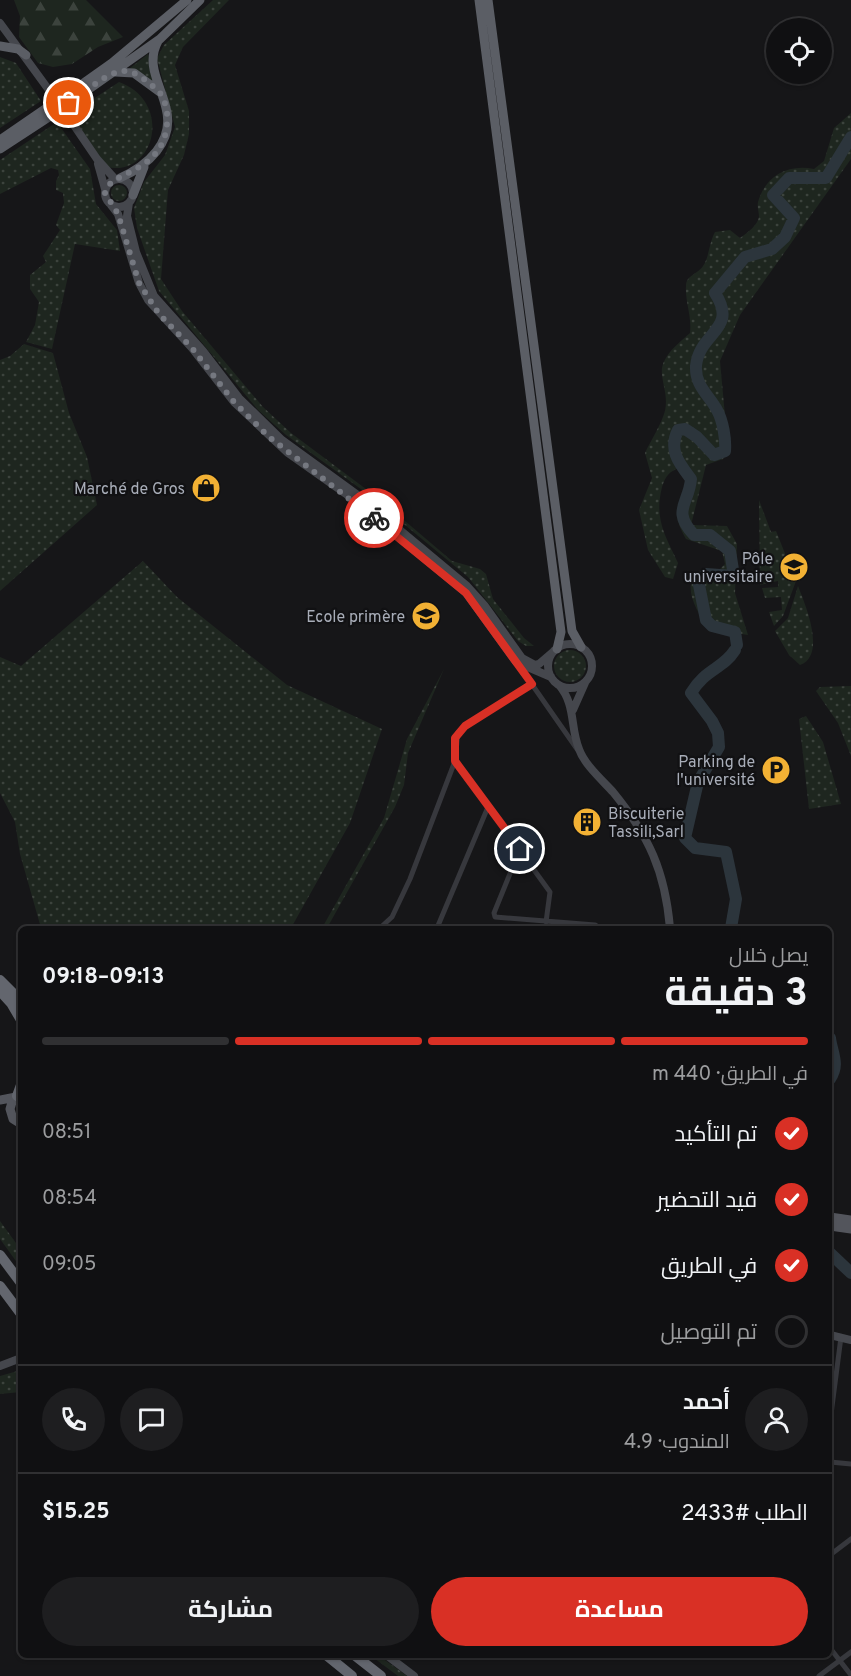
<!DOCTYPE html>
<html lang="ar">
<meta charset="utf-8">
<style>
:root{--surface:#101012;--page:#1e1e20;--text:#f1f3f6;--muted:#9c9d9f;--line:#303032;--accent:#d93025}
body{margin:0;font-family:Overpass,Cairo,sans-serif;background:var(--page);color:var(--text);direction:rtl;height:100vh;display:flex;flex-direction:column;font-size:22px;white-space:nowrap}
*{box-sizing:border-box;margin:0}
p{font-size:20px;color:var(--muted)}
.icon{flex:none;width:33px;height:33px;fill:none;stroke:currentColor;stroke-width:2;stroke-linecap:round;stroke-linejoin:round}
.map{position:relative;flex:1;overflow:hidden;direction:ltr}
.panel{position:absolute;left:18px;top:926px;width:814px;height:732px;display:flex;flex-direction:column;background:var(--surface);border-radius:9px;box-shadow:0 2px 4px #0004,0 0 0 2px var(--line);direction:rtl}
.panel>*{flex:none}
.controls{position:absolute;left:766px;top:18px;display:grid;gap:12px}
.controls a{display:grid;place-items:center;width:66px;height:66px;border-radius:50%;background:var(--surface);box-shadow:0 2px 4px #0004,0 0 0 2px var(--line);font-size:30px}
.pin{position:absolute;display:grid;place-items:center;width:51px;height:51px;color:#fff;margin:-26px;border:3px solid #fff;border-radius:50%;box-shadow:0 2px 6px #0007}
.courier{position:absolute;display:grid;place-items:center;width:60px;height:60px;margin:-30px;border:4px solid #d93025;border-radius:50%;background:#fff;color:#222;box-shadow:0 2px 8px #0007}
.summary em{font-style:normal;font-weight:700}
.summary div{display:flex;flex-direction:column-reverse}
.summary{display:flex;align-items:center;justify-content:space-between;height:102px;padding:0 24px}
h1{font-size:39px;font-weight:700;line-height:45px}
.bar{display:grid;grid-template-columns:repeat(4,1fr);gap:9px 6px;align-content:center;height:72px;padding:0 24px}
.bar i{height:8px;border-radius:4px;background:var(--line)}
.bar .on{background:var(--accent)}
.bar p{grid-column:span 4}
.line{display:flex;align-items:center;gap:15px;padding:0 24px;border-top:2px solid var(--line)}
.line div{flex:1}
.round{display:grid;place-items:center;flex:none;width:63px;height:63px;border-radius:32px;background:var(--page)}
ol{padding:0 24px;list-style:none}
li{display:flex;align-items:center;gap:18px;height:66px}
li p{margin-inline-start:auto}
li .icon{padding:6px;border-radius:50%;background:var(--accent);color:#fff;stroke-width:4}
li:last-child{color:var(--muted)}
li i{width:33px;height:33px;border:3px solid var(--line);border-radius:50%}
.primary-button{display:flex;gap:12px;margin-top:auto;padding:12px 24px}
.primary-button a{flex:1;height:69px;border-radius:36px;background:var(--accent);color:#fff;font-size:24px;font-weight:700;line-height:69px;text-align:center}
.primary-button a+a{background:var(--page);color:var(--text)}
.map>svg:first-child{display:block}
.grass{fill:url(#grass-dots)}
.forest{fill:url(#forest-firs)}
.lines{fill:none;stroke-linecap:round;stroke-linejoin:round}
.river{stroke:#2c353c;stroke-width:12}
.minor{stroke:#37383d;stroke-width:5}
.secondary{stroke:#45474d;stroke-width:8}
.primary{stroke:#53555c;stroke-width:9}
.trunk{stroke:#5b5e65;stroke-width:9}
.motorway{stroke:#63666e;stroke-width:10}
.trunk-bridge{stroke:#5b5e65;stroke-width:9}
.done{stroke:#757880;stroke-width:6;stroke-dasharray:0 10.8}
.route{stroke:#d93025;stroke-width:8}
.labels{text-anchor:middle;stroke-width:4.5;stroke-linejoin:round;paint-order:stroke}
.poi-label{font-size:16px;fill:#a8adb8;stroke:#111113;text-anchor:end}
</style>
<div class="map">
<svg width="851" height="1676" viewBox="0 0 851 1676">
<defs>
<pattern id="grass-dots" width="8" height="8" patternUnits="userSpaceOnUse" patternTransform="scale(1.5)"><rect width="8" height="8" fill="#1e261f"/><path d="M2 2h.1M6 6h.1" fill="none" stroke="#3c433d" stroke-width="1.8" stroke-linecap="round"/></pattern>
<pattern id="forest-firs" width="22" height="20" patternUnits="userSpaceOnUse" patternTransform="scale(1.5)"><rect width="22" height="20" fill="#1e261f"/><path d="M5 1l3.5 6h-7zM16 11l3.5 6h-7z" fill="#3c433d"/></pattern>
</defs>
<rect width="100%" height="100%" fill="#161618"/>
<!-- grass -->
<path class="grass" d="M213,0H229L183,47L175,65L189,111V134L184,155L168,190L161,279L182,311L263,407L291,433L378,498L452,561L480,569L486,574L493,599L524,638L534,646H526L518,641L468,577L365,492L286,435L258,410L159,291L137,228L134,208L144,182L165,155L175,127L157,58L164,45Z
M148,54L154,82L130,68Z
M0,57L16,63L41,101L0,128Z
M119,82C174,102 155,178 106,167L69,115Z
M851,113V159L740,315L720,361L728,449L723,459L706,465L691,525L727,526L737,544L735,593L748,635L709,629C692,606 674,569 719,570L725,564L722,551L686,539C663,499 691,503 688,473L680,468C670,470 665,477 662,487C654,519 665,535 678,563L673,579L665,577L648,550L639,510L652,478L645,453C651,440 661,425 665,411C668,396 663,387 662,374C660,357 679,343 690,333C692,316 685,302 686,286C686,275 698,274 703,266C709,258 709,243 715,232L730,230L740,238C748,232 757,226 759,217C759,212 757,207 758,202C766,175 788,164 814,169L824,161L834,128Z
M57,122L90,169L96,204L117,230L120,251L75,244L52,349L26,342L35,325L39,302L30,289V275L46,262L43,256L60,230L56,225L64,203L63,193L56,190V181L59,175L58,170L51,168L0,194V160Z
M111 193a8 8 0 1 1 16 0a8 8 0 1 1-16 0Z
M24,344L53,353L69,413L87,457L97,505L0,591V360L10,356Z
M759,500L771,532L776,531L796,581L783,616L774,626L769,612L782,610L781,597L765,598L762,588L778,587V581L760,585Z
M143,561L177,597L287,685L382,729L350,823L291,928H41L20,854L15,822L0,793V657L21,666Z
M798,586C805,604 827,655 800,665L789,655L775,631L788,618Z
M554 666a16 16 0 1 1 32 0a16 16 0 1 1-32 0Z
M444,669L408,753L404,785L395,807L327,928H322L384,818L407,739Z
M851,686V756L838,723L816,691L820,687Z
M806,716L823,742L841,804L809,809L799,719Z
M0,1221L21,1250V1268L0,1239Z
M21,1370V1392L0,1394V1376Z
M370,1655H378L407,1676H398Z"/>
<!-- forest -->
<path class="forest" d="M14,0H86L123,37L98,47L72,64L53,67L38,63L19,37L20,16Z"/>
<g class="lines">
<!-- river -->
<path class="river" d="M737,645L735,632L712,626L706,620L698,580L706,574L734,576L730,551L710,535H694C671,510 689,504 691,479C679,463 668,450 678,430L685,429L697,437L714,455L725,451C726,439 723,421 717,410C709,395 695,386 696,366C699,332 739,330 715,293L745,257L772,249L785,237L794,218L773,195L789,178H826L851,137
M731,928L736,899L726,852L695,848L685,838L698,782L719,747L718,733L712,721L691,693C705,669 723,669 735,650
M830,1038C832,1054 840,1064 830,1079
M830,1253L851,1273"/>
<!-- minor -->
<path class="minor" d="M517,663L577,749
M455,761L550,892L546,922
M520,849L494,913L495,917L595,925L600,928
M380,928L392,917L410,879L455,761L458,732L532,684
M437,928L488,807
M830,1422L841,1337
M830,1462L851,1464
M830,1555L851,1539
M830,1648L851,1675
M819,1676L851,1652"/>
<!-- secondary -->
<path class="secondary" d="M0,23L54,97
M67,115L97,159L115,179
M98,164L105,189
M105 193a14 14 0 1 1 28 0a14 14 0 1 1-28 0Z
M129,203L127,216L136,252L154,296L203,351L239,398L282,440L359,496L466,585L485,606L522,658L535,665L539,664L553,652
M111,205L118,214L139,283L148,300L192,348L234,402L288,453L346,494L466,593L516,662L551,677
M548 666a22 22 0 1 1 44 0a22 22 0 1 1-44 0Z
M559,685C576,705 570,727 579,749C584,764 602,780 613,792C649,836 665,871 670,928
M573,710L585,683
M830,1335L851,1340
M0,1366L21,1358
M385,1654L414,1676"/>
<!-- primary -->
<path class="primary" d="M21,1094L13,1099L10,1109L13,1119L21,1124
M0,1100L16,1097
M830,1217L851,1220
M830,1226L851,1229"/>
<!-- trunk -->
<path class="trunk" d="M479,0L561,632L557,649
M488,0L572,631L581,647
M0,46L18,49L26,55
M115,72L134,73L160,92
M64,97L112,63L187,0
M69,103L160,39L200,0
M0,140L48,107
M0,149L52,115
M120,178C147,166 175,142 166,108C161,85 145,65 158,41
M133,195L144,167"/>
<!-- motorway -->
<path class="motorway" d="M0,980L21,1001
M0,991L11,1003L21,1020
M17,1096L21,1085
M0,1255L21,1283
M0,1286L21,1314
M325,1654L352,1676
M353,1654L381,1676"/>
<!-- trunk-bridge -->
<path class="trunk-bridge" d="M48,107L64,97
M52,115L69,103"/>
</g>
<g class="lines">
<!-- done -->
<path class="done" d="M69,103C82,94 110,70 124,71C136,71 148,82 156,89C163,94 166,105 167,113C171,175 107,170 105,193L118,214L139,283L159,314L192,348L234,402L269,437L374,518"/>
<!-- route -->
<path class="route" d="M374,518L466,593L532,684L465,726L455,738V761L520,849"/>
</g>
<!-- icons -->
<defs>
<g id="shop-disc" transform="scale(1.5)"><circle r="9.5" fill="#f2b134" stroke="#111113"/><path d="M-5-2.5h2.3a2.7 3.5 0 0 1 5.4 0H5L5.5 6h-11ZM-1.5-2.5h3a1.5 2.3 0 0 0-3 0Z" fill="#111"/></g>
<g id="university-disc" transform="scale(1.5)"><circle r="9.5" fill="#f2b134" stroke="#111113"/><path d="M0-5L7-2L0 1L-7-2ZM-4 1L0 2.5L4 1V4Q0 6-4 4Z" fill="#111"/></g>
<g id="school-disc" transform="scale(1.5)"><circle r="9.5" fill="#f2b134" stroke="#111113"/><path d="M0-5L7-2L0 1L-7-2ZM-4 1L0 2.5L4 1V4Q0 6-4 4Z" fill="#111"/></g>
<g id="parking-disc" transform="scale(1.5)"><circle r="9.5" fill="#f2b134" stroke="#111113"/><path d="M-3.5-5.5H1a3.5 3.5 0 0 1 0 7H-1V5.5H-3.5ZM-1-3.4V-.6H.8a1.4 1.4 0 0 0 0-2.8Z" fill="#111"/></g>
<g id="building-disc" transform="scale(1.5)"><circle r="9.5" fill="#f2b134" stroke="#111113"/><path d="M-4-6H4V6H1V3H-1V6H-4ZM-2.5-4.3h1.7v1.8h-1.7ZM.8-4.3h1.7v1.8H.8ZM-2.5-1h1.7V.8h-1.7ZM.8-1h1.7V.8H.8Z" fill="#111"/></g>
</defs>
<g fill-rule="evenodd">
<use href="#shop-disc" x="206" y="488"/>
<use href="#university-disc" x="794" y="567"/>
<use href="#school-disc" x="426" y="616"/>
<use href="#parking-disc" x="776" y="770"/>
<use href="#building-disc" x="587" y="822"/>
</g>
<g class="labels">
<!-- poi labels -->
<g class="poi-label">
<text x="185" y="494">Marché de Gros</text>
<text x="773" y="564">Pôle<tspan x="773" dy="18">universitaire</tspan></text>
<text x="405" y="622">Ecole primère</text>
<text x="755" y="767">Parking de<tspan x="755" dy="18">l'université</tspan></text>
<text x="608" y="819" text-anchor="start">Biscuiterie<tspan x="608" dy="18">Tassili,Sarl</tspan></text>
</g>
</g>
</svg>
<div class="controls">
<a><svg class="icon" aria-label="locate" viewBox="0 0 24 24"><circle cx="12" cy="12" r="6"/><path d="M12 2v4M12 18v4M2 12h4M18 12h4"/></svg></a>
</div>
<div class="pin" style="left:69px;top:103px;background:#ea580c"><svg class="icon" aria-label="bag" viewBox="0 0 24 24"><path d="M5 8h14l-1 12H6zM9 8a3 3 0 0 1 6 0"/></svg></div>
<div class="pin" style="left:520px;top:849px;background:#1f2937"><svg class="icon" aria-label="home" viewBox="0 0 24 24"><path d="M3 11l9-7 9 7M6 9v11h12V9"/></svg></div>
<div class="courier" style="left:374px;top:518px"><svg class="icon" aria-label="bike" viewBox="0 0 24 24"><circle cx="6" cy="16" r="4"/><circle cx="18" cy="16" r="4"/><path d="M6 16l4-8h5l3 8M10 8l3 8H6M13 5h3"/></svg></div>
<section class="panel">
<div class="summary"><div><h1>3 دقيقة</h1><p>يصل خلال</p></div><em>09:13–09:18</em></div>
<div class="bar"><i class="on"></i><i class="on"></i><i class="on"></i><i></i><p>في الطريق · 440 m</p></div>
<ol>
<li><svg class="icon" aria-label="check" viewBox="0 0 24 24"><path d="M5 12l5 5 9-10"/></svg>تم التأكيد<p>08:51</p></li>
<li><svg class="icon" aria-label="check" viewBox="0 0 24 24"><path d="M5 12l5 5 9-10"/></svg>قيد التحضير<p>08:54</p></li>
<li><svg class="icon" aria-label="check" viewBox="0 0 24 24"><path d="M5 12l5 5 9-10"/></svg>في الطريق<p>09:05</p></li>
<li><i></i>تم التوصيل</li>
</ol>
<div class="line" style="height:108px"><a class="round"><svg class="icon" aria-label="person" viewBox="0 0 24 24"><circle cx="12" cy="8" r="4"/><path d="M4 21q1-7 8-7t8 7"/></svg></a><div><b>أحمد</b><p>المندوب · 4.9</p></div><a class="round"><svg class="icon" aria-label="chat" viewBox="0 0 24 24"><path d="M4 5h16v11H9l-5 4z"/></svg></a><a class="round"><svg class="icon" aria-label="phone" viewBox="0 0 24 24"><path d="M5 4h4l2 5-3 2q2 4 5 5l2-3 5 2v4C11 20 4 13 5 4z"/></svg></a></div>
<div class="line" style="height:78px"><div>الطلب #2433</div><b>$15.25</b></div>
<div class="primary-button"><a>مساعدة</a><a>مشاركة</a></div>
</section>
</div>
